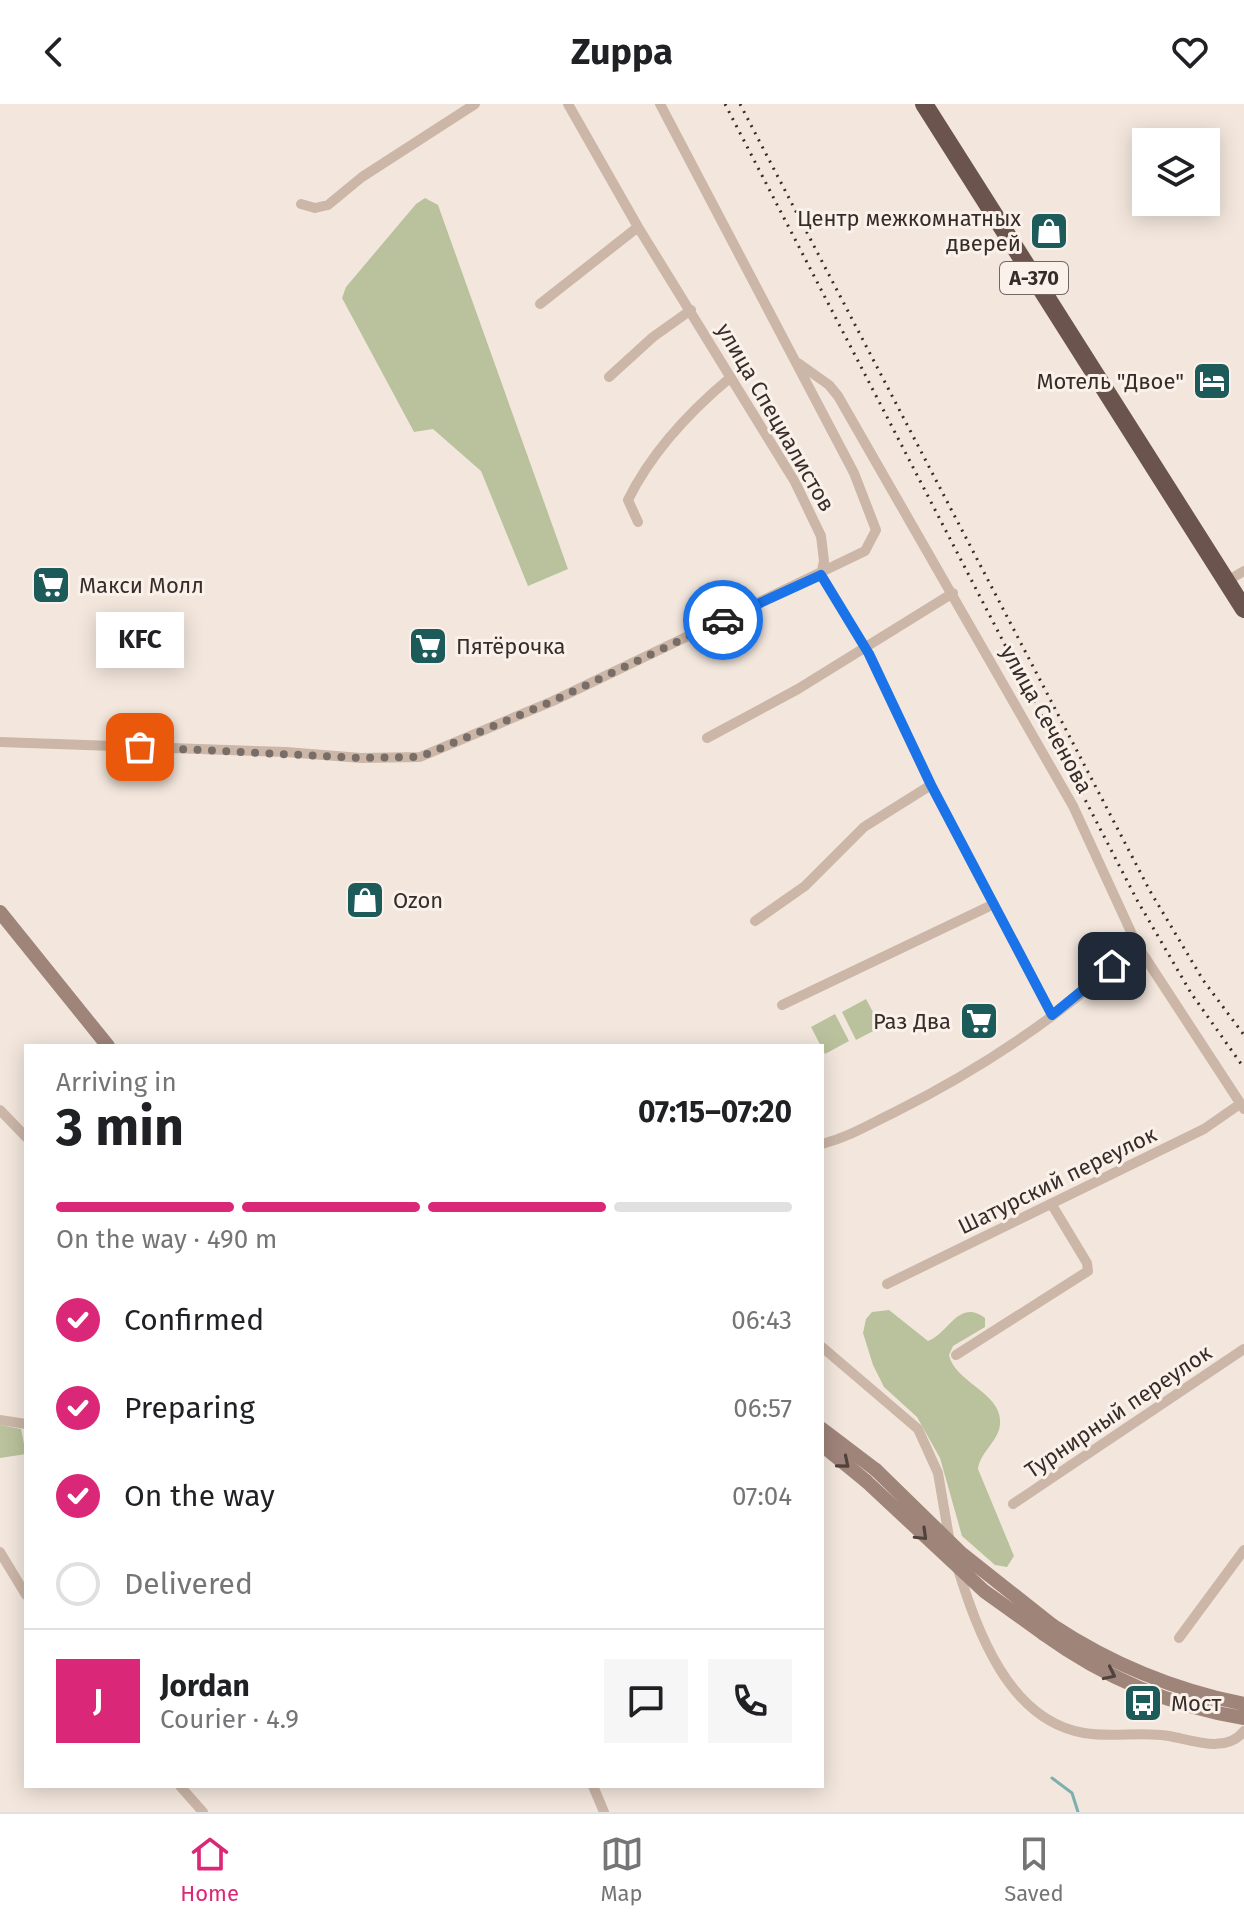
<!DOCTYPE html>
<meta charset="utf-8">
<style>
:root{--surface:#fff;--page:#f6f6f6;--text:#202124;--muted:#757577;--line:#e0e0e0;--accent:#db2777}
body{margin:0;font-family:"Fira Sans",sans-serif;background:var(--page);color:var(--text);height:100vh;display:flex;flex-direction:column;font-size:30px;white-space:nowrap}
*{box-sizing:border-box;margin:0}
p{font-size:26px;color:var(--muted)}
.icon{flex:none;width:44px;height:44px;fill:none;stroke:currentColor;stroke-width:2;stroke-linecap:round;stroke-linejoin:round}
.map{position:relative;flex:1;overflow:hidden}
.side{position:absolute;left:24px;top:940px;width:800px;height:744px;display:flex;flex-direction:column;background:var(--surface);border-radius:0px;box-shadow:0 4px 20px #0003}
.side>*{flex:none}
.fabs{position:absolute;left:1132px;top:24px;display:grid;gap:16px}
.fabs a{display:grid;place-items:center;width:88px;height:88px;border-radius:0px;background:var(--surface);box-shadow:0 4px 20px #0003;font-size:40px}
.pin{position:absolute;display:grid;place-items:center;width:68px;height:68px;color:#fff;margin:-34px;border-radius:16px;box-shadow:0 4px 12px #0006}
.courier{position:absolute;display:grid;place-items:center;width:80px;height:80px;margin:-40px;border:6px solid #1a73e8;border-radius:50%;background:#fff;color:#222;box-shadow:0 2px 10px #0007}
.bubble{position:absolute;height:56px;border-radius:0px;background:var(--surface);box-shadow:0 4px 20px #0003;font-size:26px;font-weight:700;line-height:56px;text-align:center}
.summary em{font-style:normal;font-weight:700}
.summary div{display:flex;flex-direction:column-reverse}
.summary{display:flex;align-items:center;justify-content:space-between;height:136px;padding:0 32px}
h1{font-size:52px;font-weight:700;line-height:60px}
.bar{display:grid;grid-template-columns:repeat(4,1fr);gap:12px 8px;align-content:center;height:96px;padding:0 32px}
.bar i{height:10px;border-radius:6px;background:var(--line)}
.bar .current{background:var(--accent)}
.bar p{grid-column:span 4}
.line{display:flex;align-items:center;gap:20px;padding:0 32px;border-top:2px solid var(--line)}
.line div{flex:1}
.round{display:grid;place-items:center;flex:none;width:84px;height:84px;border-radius:0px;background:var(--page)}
ol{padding:0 32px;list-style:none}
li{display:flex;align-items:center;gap:24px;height:88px}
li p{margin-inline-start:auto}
li .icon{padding:8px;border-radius:50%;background:var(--accent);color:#fff;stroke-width:4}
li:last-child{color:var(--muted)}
li i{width:44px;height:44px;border:4px solid var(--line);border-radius:50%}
header{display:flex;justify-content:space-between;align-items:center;height:104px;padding:0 32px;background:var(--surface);font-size:36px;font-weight:700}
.tabs{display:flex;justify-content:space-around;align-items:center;height:112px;border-top:2px solid var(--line);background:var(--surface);font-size:22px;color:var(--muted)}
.tabs a{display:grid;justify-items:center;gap:4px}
.tabs .current{color:var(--accent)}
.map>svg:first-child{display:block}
.green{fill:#b9c29c}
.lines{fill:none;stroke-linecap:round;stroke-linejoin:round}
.stream{stroke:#7bb0ae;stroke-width:3}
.minor{stroke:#cbb6a8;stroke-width:10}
.secondary{stroke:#9f847a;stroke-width:14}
.trunk{stroke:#6a544d;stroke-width:18}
.rail{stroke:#382c29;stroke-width:3;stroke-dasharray:2 6;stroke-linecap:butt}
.secondary-bridge{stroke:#9f847a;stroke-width:14}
.oneway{stroke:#52423d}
.done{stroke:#796d68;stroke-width:8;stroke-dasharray:0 14.4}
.route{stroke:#1a73e8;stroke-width:10}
.labels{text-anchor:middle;stroke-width:6;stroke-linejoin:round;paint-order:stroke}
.shield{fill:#faf1ea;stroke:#726763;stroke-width:2}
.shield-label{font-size:20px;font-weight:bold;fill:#382c29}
.poi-label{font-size:22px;fill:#382c29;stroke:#faf1ea;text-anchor:start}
.street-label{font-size:22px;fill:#382c29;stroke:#faf1ea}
</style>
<header><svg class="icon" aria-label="back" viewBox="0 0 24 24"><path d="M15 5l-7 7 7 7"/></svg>Zuppa<svg class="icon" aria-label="heart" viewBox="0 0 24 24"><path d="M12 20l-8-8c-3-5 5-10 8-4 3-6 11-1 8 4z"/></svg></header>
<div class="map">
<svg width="1244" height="1708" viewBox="0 0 1244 1708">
<rect width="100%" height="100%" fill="#f3e7dd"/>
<!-- green -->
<path class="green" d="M425,94L438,101L568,465L528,482L481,367L433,325L414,328L342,194L346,183L416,100Z
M866,895L881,923L856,936L842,908Z
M835,910L849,937L825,950L811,923Z
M889,1206L928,1237C948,1230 959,1194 985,1214V1223L953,1242L949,1251C955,1279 1003,1289 1000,1320C999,1337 980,1348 978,1365L1014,1452L1007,1463L995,1461L962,1432L940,1354L917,1313L884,1283L873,1261L863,1229L866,1215L872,1208Z
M0,1321L21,1325L26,1350L0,1354Z"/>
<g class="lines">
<!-- stream -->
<path class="stream" d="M1052,1674L1072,1689L1078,1708"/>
<!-- minor -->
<path class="minor" d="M568,0L638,123L795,378L821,432L824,457L821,471L869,550L931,681L1052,911
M301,100L315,104L328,101L362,73L475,0
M540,200L638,123
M798,259L829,281L838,292L1073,702L1137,841L1244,1005
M609,273L653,233L691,206
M638,418L628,396C652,347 689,308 731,273
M1227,477L1244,467
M707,634L798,585L953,489
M0,638L286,648L361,654L420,653L553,597L865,447L876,426L854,369L660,0
M755,817L805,782L864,723L931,681
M782,901L994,800
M0,1006L26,1033
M822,1040C849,1033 870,1020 895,1008C983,964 1065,909 1137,841
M887,1180L1204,1025L1240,1000
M822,1243L918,1325L938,1369L950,1439
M956,1251L1088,1167L1087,1159L1052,1101
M0,1316L26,1320
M1013,1400L1244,1245
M0,1448L26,1491
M957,1462C977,1526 1008,1616 1084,1629C1113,1634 1141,1627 1169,1632C1193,1636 1226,1650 1244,1627
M1179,1534L1244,1446
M180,1682L203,1708
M593,1682L604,1708"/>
<!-- secondary -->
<path class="secondary" d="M0,808L108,942
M822,1325L876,1366
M822,1341L866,1377
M1052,1521C1111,1560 1174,1586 1244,1600
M1044,1530C1102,1572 1172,1603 1244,1614"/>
<!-- trunk -->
<path class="trunk" d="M924,0L1244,505"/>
<!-- rail -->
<path class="rail" d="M725,0L1137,796L1191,889L1244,964
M740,0L1150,787L1203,876L1244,931"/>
<!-- secondary-bridge -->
<path class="secondary-bridge" d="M876,1366L961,1449L1052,1521
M866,1377L984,1487L1044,1530"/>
</g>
<!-- one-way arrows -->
<defs><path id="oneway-chevron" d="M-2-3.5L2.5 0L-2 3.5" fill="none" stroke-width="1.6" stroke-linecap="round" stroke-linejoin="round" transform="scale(2)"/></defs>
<g class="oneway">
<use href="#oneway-chevron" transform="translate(844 1359) rotate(40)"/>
<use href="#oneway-chevron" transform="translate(922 1431) rotate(44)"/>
<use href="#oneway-chevron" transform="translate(1110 1570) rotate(26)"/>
</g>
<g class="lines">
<!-- done -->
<path class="done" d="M140,643L361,654L420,653L553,597L723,516"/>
<!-- route -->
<path class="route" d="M723,516L821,471L869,550L931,681L1052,911L1112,862"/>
</g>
<!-- icons -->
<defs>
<g id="shop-square" transform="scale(2)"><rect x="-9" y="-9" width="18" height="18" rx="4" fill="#1d5a5a" stroke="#faf1ea"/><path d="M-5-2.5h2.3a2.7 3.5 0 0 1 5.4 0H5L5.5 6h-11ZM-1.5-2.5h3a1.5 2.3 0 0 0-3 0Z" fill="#fff"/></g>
<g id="hotel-square" transform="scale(2)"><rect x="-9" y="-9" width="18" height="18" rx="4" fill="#1d5a5a" stroke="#faf1ea"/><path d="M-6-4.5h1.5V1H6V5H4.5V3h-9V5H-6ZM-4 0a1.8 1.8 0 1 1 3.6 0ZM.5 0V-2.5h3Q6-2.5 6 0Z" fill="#fff"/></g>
<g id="supermarket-square" transform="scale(2)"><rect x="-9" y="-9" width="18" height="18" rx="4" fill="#1d5a5a" stroke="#faf1ea"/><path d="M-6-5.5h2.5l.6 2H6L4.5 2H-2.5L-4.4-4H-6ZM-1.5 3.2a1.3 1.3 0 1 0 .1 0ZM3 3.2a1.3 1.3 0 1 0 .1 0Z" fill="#fff"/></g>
<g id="bus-square" transform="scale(2)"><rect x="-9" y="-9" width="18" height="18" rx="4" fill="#1d5a5a" stroke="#faf1ea"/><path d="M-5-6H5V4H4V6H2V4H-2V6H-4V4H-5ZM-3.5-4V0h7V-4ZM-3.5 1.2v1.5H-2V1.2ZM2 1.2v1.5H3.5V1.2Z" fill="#fff"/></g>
</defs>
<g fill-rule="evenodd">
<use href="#shop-square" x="1049" y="127"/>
<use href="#hotel-square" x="1212" y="277"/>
<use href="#supermarket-square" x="51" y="481"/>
<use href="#supermarket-square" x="428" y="542"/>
<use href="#shop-square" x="365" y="796"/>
<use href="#supermarket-square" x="979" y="917"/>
<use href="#bus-square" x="1143" y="1599"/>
</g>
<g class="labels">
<!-- shield labels -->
<rect class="shield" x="1000" y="158" width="68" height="32" rx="6"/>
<g class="shield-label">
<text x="1034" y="181">А-370</text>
</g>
<!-- poi labels -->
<g class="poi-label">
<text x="1021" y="122" text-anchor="end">Центр межкомнатных<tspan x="1021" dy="25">дверей</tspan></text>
<text x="1184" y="285" text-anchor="end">Мотель "Двое"</text>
<text x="79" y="489">Макси Молл</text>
<text x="456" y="550">Пятёрочка</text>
<text x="393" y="804">Ozon</text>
<text x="951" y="925" text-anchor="end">Раз Два</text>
<text x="1171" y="1607">Мост</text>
</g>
<!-- street labels -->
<g class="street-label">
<text transform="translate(776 313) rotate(60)" y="8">улица Специалистов</text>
<text transform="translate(1047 615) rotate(61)" y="8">улица Сеченова</text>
<text transform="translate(1057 1076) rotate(-26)" y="8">Шатурский переулок</text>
<text transform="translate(1118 1307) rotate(-34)" y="8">Турнирный переулок</text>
</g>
</g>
</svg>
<div class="fabs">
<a><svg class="icon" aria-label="layers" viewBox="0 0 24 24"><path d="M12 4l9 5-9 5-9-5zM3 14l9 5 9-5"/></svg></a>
</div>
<div class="pin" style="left:140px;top:643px;background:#ea580c"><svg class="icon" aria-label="bag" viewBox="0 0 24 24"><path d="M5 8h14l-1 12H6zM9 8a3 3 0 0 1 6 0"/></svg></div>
<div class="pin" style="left:1112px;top:862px;background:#1f2937"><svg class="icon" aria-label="home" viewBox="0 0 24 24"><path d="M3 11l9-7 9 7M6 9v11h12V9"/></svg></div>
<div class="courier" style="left:723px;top:516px"><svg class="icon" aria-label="car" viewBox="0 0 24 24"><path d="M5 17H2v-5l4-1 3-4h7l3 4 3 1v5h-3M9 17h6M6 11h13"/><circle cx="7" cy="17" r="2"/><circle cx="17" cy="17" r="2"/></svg></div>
<div class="bubble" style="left:96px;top:508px;width:88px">KFC</div>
<section class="side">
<div class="summary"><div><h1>3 min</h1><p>Arriving in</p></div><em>07:15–07:20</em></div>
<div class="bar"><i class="current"></i><i class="current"></i><i class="current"></i><i></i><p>On the way · 490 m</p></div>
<ol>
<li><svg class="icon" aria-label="check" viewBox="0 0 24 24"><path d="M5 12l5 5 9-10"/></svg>Confirmed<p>06:43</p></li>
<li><svg class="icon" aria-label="check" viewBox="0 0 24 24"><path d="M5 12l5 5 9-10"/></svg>Preparing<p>06:57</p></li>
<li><svg class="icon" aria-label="check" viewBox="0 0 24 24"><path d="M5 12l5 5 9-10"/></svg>On the way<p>07:04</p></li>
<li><i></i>Delivered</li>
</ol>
<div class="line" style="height:144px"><b class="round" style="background:var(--accent);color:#fff">J</b><div><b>Jordan</b><p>Courier · 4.9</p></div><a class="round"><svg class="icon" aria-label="chat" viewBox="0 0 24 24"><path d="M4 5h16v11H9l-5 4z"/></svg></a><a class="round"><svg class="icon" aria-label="phone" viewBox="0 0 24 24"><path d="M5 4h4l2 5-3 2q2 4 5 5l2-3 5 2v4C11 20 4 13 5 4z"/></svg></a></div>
</section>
</div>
<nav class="tabs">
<a class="current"><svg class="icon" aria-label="home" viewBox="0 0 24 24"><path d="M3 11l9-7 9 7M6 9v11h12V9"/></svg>Home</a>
<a><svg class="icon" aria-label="map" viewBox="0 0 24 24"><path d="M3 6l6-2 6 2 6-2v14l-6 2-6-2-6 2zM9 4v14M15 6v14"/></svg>Map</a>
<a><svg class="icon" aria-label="saved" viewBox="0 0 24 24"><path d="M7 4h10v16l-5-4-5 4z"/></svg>Saved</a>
</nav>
